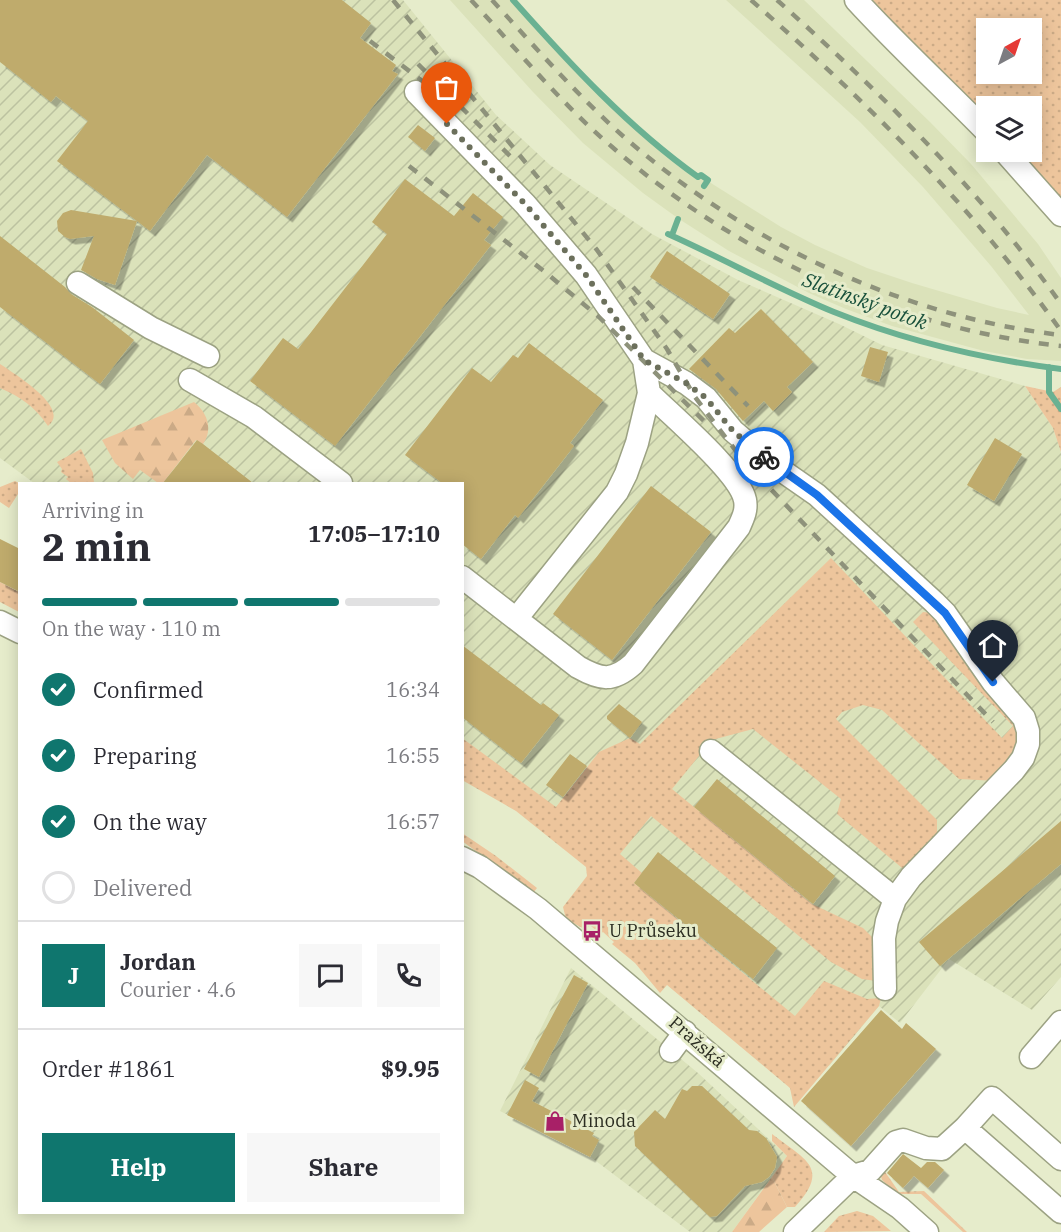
<!DOCTYPE html>
<meta charset="utf-8">
<style>
:root{--surface:#fff;--page:#f7f7f7;--text:#2b2b33;--muted:#7c7c81;--line:#e1e1e2;--accent:#0f766e}
body{margin:0;font-family:"IBM Plex Serif",serif;background:var(--page);color:var(--text);height:100vh;display:flex;flex-direction:column;font-size:22px;white-space:nowrap}
*{box-sizing:border-box;margin:0}
p{font-size:20px;color:var(--muted)}
.icon{flex:none;width:33px;height:33px;fill:none;stroke:currentColor;stroke-width:2;stroke-linecap:round;stroke-linejoin:round}
.map{position:relative;flex:1;overflow:hidden}
.sheet{position:absolute;left:18px;top:482px;width:446px;height:732px;display:flex;flex-direction:column;background:var(--surface);border-radius:0px;box-shadow:0 3px 15px #0003}
.sheet>*{flex:none}
.needle{width:39px;rotate:40deg}
.controls{position:absolute;left:976px;top:18px;display:grid;gap:12px}
.controls a{display:grid;place-items:center;width:66px;height:66px;border-radius:0px;background:var(--surface);box-shadow:0 3px 15px #0003;font-size:30px}
.pin{position:absolute;display:grid;place-items:center;width:51px;height:51px;color:#fff;margin:-62px -26px;border-radius:50% 50% 50% 0;rotate:-45deg;box-shadow:0 0 6px #0007}
.pin .icon{rotate:45deg}
.courier{position:absolute;display:grid;place-items:center;width:60px;height:60px;margin:-30px;border:4px solid #1a73e8;border-radius:50%;background:#fff;color:#222;box-shadow:0 2px 8px #0007}
.headline em{font-style:normal;font-weight:700}
.headline div{display:flex;flex-direction:column-reverse}
.headline{display:flex;align-items:center;justify-content:space-between;height:102px;padding:0 24px}
h1{font-size:39px;font-weight:700;line-height:45px}
.bar{display:grid;grid-template-columns:repeat(4,1fr);gap:9px 6px;align-content:center;height:72px;padding:0 24px}
.bar i{height:8px;border-radius:4px;background:var(--line)}
.bar .selected{background:var(--accent)}
.bar p{grid-column:span 4}
.line{display:flex;align-items:center;gap:15px;padding:0 24px;border-top:2px solid var(--line)}
.line div{flex:1}
.round{display:grid;place-items:center;flex:none;width:63px;height:63px;border-radius:0px;background:var(--page)}
ol{padding:0 24px;list-style:none}
li{display:flex;align-items:center;gap:18px;height:66px}
li p{margin-inline-start:auto}
li .icon{padding:6px;border-radius:50%;background:var(--accent);color:#fff;stroke-width:4}
li:last-child{color:var(--muted)}
li i{width:33px;height:33px;border:3px solid var(--line);border-radius:50%}
.cta{display:flex;gap:12px;margin-top:auto;padding:12px 24px}
.cta a{flex:1;height:69px;border-radius:0px;background:var(--accent);color:#fff;font-size:24px;font-weight:700;line-height:69px;text-align:center}
.cta a+a{background:var(--page);color:var(--text)}
.map>svg:first-child{display:block}
.built{fill:#dbe2ba}
.industrial{fill:url(#industrial-furrows)}
.grass{fill:url(#grass-dots);fill-rule:evenodd}
.forest{fill:url(#forest-firs)}
.lines{fill:none;stroke-linecap:round;stroke-linejoin:round}
.stream{stroke:#6ab192;stroke-width:6}
.building{fill:#bfab6c;filter:url(#shadow)}
.minor-casing{stroke:#9ca283;stroke-width:25}
.minor{stroke:#fff;stroke-width:22}
.rail{stroke:#8e927b;stroke-width:4.5;stroke-dasharray:10 10;stroke-linecap:butt}
.done{stroke:#6c705c;stroke-width:6;stroke-dasharray:0 10.8}
.route{stroke:#1a73e8;stroke-width:8}
.labels{text-anchor:middle;stroke-width:6;stroke-linejoin:round;paint-order:stroke}
.poi-label{font-size:18px;fill:#2b2d21;stroke:#e6eccb;text-anchor:start}
.street-label{font-size:18px;fill:#2b2d21;stroke:#e6eccb}
.water-label{font-size:20px;font-style:italic;fill:#18503b;stroke:#e6eccb}
</style>
<div class="map">
<svg width="1061" height="1232" viewBox="0 0 1061 1232">
<defs>
<pattern id="industrial-furrows" width="10" height="10" patternUnits="userSpaceOnUse" patternTransform="scale(1.5)"><rect width="10" height="10" fill="#dbe2ba"/><path d="M-1 1l2-2M0 10L10 0M9 11l2-2" fill="none" stroke="#bcc2a0"/></pattern>
<pattern id="grass-dots" width="8" height="8" patternUnits="userSpaceOnUse" patternTransform="scale(1.5)"><rect width="8" height="8" fill="#edc59c"/><path d="M2 2h.1M6 6h.1" fill="none" stroke="#cbaa86" stroke-width="1.8" stroke-linecap="round"/></pattern>
<pattern id="forest-firs" width="22" height="20" patternUnits="userSpaceOnUse" patternTransform="scale(1.5)"><rect width="22" height="20" fill="#edc59c"/><path d="M5 1l3.5 6h-7zM16 11l3.5 6h-7z" fill="#cbaa86"/></pattern>
<filter id="shadow"><feDropShadow dx="5.5" dy="5.5" stdDeviation="0" flood-color="#0004"/></filter>
</defs>
<rect width="100%" height="100%" fill="#e6eccb"/>
<!-- built -->
<path class="built" d="M450,0H514L572,64L636,125L678,161L714,185L781,227L815,245L867,268L912,283L997,308L1029,315L991,266L923,187L860,122L726,0H804L930,122L971,164L1038,244L1061,278V361L1027,359L984,351L892,326L846,309L809,293L729,251L679,219L643,193L583,143L533,92Z"/>
<!-- industrial -->
<path class="industrial" d="M0,0H403L496,115L550,165L652,234L738,280L839,324L882,345L1025,386L1053,428L1061,452V977L1032,1010L949,959L900,1023L879,1006L829,1066L604,877L462,765V483H34L0,458Z
M571,968L698,1073L787,1156L732,1232H690L592,1158L500,1111Z"/>
<!-- grass -->
<path class="grass" d="M873,0H1061V202L1015,152H1032V106H987V120L887,23ZM987,28H1032V74H987Z
M0,364C13,373 72,408 48,426C35,407 21,397 0,388Z
M1025,386L1053,392L1061,387V452L1053,428Z
M81,449L93,473L94,483H71L66,479L68,477L61,472L62,469L57,462Z
M15,481L19,483V495L18,494L9,508L0,502V487Z
M831,558L1002,738L1013,726L913,622L923,612L935,613L986,678L1023,738L997,781L959,779L882,710L863,705L842,712L836,719L937,820V841L907,872L837,814L841,799L753,729L712,740L672,789L812,904L863,928L879,944L876,981L862,979L831,962L651,816L620,854L642,873L634,883L795,1016L824,981L867,999L881,998L879,1006L794,1107L790,1088L667,985L660,993L635,963L612,944L614,942L603,932L600,934L590,925L586,930L566,919L563,907L587,876L586,867L516,811L462,780V738L556,807L599,752L630,738L640,744Z
M0,582L19,592V612L0,602Z
M462,833L496,856L537,888L533,893L462,841Z
M772,1134C805,1160 831,1167 795,1207H787L772,1177L787,1156L772,1141Z
M883,1169L899,1192L924,1191L967,1232H963L921,1194H897L882,1180L880,1173Z
M857,1211L873,1216L891,1231L824,1232L839,1216Z"/>
<!-- forest -->
<path class="forest" d="M194,402C208,413 213,430 203,444L196,440L163,483H158L140,470L133,479L115,463L102,440Z
M772,1177L787,1207L759,1232H732Z"/>
<g class="lines">
<!-- stream -->
<path class="stream" d="M513,0C570,64 628,127 698,177L701,175L708,180L704,186
M668,234C724,259 778,289 834,312C906,341 984,359 1061,369
M672,235L678,219
M1049,367V392L1061,409"/>
</g>
<!-- building -->
<path class="building" d="M0,0H342L371,23L360,38L396,65L392,71L398,74L287,217L207,155L150,231L137,221L115,285L97,279L81,270L94,236L70,239L65,237L58,231L57,221L63,213L71,210L137,221L57,161L88,121L56,96L51,102L0,62Z
M418,125L435,138L425,151L408,137Z
M405,179L454,216L473,193L503,217L484,240L491,245L335,446L250,381L283,338L298,349L387,234L372,222Z
M0,236L65,287L71,294L92,307L134,340L100,384L0,307Z
M667,251L730,294L713,319L650,277Z
M761,309L813,362L787,387L792,392L773,411L764,401L743,421L716,389L689,369L729,328L735,333Z
M529,343L603,400L570,443L574,446L518,518L515,515L481,559L462,544V483H442L405,455L472,368L491,382L513,355L518,358Z
M870,347L888,352L879,382L861,376Z
M995,438L1022,454L994,501L967,485Z
M197,440L203,444L253,483H163Z
M651,486L711,532L612,660L553,614Z
M0,539L20,549V592L0,582Z
M462,645L541,705L543,703L559,715L521,763L462,717Z
M619,704L642,722L630,738L607,719V716Z
M570,754L587,766L563,797L546,785Z
M717,779L835,876L813,904L694,807Z
M1061,821V864L940,966L919,942Z
M658,852L777,948L753,979L634,883Z
M574,975L588,983L539,1077L524,1069Z
M881,1010L902,1029L906,1023L936,1049L851,1146L801,1101Z
M525,1080L539,1088L532,1101L594,1133L592,1136L599,1140L590,1157L507,1115Z
M692,1086H702L749,1130L757,1131L766,1138L777,1157L775,1168L769,1177L762,1182L745,1186L717,1216L710,1217L635,1146L634,1132L655,1110L665,1119L682,1089L687,1091Z
M903,1154L921,1168L927,1162H935L944,1170L928,1188L914,1176L903,1188L887,1173Z"/>
<g class="lines">
<!-- minor casing -->
<g class="minor-casing">
<path id="minor" d="M856,0C898,46 944,88 987,132
M416,92L525,204L586,275L644,360L649,393L637,443L626,474L617,492L516,619
M1005,152L1061,215
M78,283L151,328L208,356
M644,360L686,383L706,398L733,431L771,463L817,495L934,602L945,613L993,682L1024,718L1028,731V744L1023,758L1014,770L911,877L895,899L887,921L884,938L885,989
M190,380L254,417L341,483
M462,577L578,667C601,680 613,682 633,664L739,527C743,518 747,510 745,500C740,473 671,415 649,393
M0,622L20,632
M711,751L895,899
M462,858L480,867L538,909L853,1176L900,1208L927,1232
M671,1051L685,1032
M1031,1057L1061,1022
M965,1128L1061,1212
M795,1232L853,1176L870,1171L896,1142L903,1140L926,1148L942,1149L965,1128L992,1098L1061,1159"/>
</g>
<!-- minor -->
<use href="#minor" class="minor"/>
<!-- rail -->
<path class="rail" d="M393,0L597,250L667,349L695,397L742,459L993,722
M471,0C511,43 549,89 592,129C721,248 887,327 1061,346
M492,0C535,47 577,95 624,137C743,241 903,317 1061,335
M751,0C865,100 973,207 1061,331
M777,0C880,92 981,191 1061,304
M370,41L438,93
M418,64L514,160
M409,166L545,272L599,317L704,421
M633,287L748,406"/>
</g>
<g class="lines">
<!-- done -->
<path class="done" d="M447,124L525,204L586,275L644,360L686,383L706,398L733,431L764,457"/>
<!-- route -->
<path class="route" d="M764,457L817,495L945,613L993,682"/>
</g>
<!-- icons -->
<defs>
<g id="bus-bare" transform="scale(1.62)"><path d="M-5-6H5V4H4V6H2V4H-2V6H-4V4H-5ZM-3.5-4V0h7V-4ZM-3.5 1.2v1.5H-2V1.2ZM2 1.2v1.5H3.5V1.2Z" fill="#a82067" stroke="#e6eccb" stroke-width="2.5" paint-order="stroke"/></g>
<g id="shop-bare" transform="scale(1.62)"><path d="M-5-2.5h2.3a2.7 3.5 0 0 1 5.4 0H5L5.5 6h-11ZM-1.5-2.5h3a1.5 2.3 0 0 0-3 0Z" fill="#a82067" stroke="#e6eccb" stroke-width="2.5" paint-order="stroke"/></g>
</defs>
<g fill-rule="evenodd">
<use href="#bus-bare" x="592" y="931"/>
<use href="#shop-bare" x="555" y="1121"/>
</g>
<g class="labels">
<!-- poi labels -->
<g class="poi-label">
<text x="609" y="937">U Průseku</text>
<text x="572" y="1127">Minoda</text>
</g>
<!-- street labels -->
<g class="street-label">
<text transform="translate(697 1042) rotate(41)" y="6">Pražská</text>
</g>
<!-- water labels -->
<g class="water-label">
<text transform="translate(865 301) rotate(20)" y="7">Slatinský potok</text>
</g>
</g>
</svg>
<div class="controls">
<a><svg class="needle" viewBox="-14 -14 28 28"><path d="M0-13l5 13h-10z" fill="#e53935"/><path d="M0 13l5-13h-10z" fill="#7c7c81"/></svg></a>
<a><svg class="icon" aria-label="layers" viewBox="0 0 24 24"><path d="M12 4l9 5-9 5-9-5zM3 14l9 5 9-5"/></svg></a>
</div>
<div class="pin" style="left:447px;top:124px;background:#ea580c"><svg class="icon" aria-label="bag" viewBox="0 0 24 24"><path d="M5 8h14l-1 12H6zM9 8a3 3 0 0 1 6 0"/></svg></div>
<div class="pin" style="left:993px;top:682px;background:#1f2937"><svg class="icon" aria-label="home" viewBox="0 0 24 24"><path d="M3 11l9-7 9 7M6 9v11h12V9"/></svg></div>
<div class="courier" style="left:764px;top:457px"><svg class="icon" aria-label="bike" viewBox="0 0 24 24"><circle cx="6" cy="16" r="4"/><circle cx="18" cy="16" r="4"/><path d="M6 16l4-8h5l3 8M10 8l3 8H6M13 5h3"/></svg></div>
<section class="sheet">
<div class="headline"><div><h1>2 min</h1><p>Arriving in</p></div><em>17:05–17:10</em></div>
<div class="bar"><i class="selected"></i><i class="selected"></i><i class="selected"></i><i></i><p>On the way · 110 m</p></div>
<ol>
<li><svg class="icon" aria-label="check" viewBox="0 0 24 24"><path d="M5 12l5 5 9-10"/></svg>Confirmed<p>16:34</p></li>
<li><svg class="icon" aria-label="check" viewBox="0 0 24 24"><path d="M5 12l5 5 9-10"/></svg>Preparing<p>16:55</p></li>
<li><svg class="icon" aria-label="check" viewBox="0 0 24 24"><path d="M5 12l5 5 9-10"/></svg>On the way<p>16:57</p></li>
<li><i></i>Delivered</li>
</ol>
<div class="line" style="height:108px"><b class="round" style="background:var(--accent);color:#fff">J</b><div><b>Jordan</b><p>Courier · 4.6</p></div><a class="round"><svg class="icon" aria-label="chat" viewBox="0 0 24 24"><path d="M4 5h16v11H9l-5 4z"/></svg></a><a class="round"><svg class="icon" aria-label="phone" viewBox="0 0 24 24"><path d="M5 4h4l2 5-3 2q2 4 5 5l2-3 5 2v4C11 20 4 13 5 4z"/></svg></a></div>
<div class="line" style="height:78px"><div>Order #1861</div><b>$9.95</b></div>
<div class="cta"><a>Help</a><a>Share</a></div>
</section>
</div>
